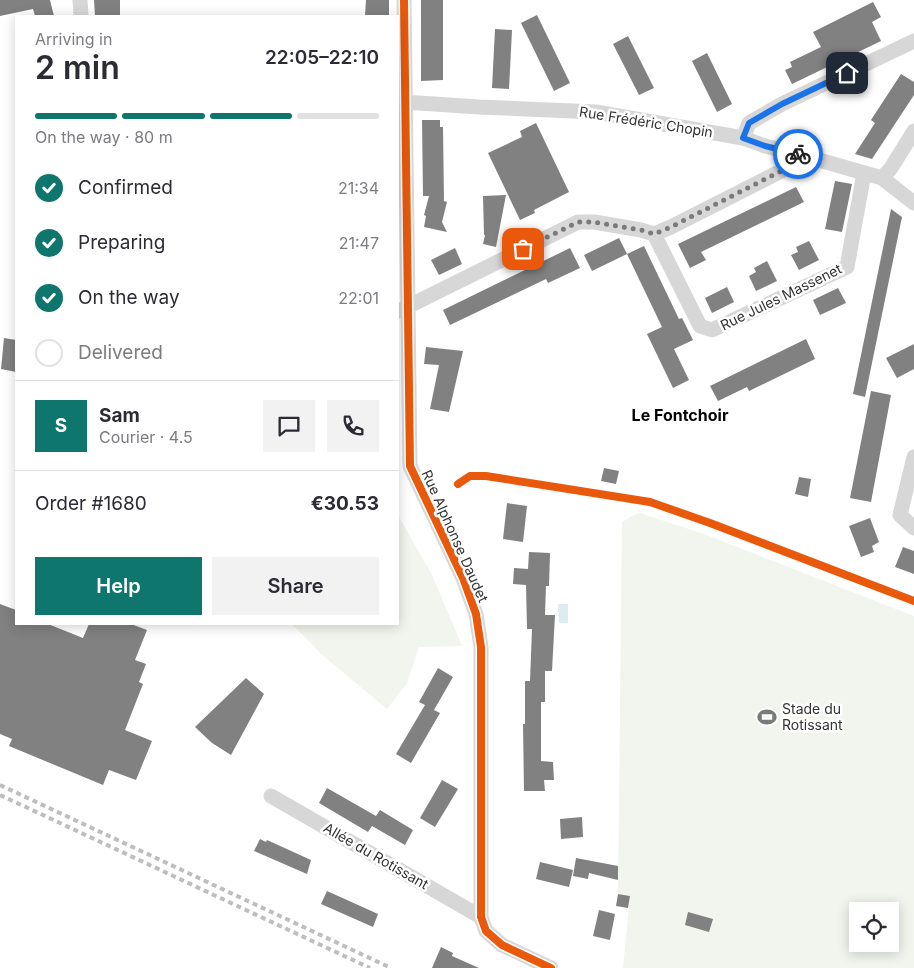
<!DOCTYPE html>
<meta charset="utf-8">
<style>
:root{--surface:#fff;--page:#f2f2f3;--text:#2b2b33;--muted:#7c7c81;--line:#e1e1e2;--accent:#0f766e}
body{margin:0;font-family:Inter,sans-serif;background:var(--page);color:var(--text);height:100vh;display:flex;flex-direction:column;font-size:19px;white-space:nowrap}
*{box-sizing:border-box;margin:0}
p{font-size:16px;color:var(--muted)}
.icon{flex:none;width:28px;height:28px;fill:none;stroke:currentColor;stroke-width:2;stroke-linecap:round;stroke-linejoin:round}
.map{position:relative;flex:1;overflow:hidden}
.details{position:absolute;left:15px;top:15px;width:384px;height:610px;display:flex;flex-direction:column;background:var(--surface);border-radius:0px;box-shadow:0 2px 12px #0003}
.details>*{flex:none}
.fabs{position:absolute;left:849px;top:902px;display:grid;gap:10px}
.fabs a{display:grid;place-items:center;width:50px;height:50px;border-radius:0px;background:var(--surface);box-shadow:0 2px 12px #0003;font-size:25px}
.pin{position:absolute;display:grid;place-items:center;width:42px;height:42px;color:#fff;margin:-21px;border-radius:10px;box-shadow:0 2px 8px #0006}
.courier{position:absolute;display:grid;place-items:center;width:50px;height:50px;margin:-25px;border:4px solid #1a73e8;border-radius:50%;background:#fff;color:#222;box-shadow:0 1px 6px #0007}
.summary em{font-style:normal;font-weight:600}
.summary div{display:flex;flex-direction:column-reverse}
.summary{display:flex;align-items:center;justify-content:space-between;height:85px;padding:0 20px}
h1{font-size:32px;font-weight:600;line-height:38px}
.bar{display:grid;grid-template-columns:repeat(4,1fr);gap:8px 5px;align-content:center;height:60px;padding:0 20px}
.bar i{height:6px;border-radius:4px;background:var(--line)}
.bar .on{background:var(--accent)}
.bar p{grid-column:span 4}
.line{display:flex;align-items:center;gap:12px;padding:0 20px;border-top:1px solid var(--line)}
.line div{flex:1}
.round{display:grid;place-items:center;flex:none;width:52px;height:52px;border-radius:0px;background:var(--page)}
ol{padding:0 20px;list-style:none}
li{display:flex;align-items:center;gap:15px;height:55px}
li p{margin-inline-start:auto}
li .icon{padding:5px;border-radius:50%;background:var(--accent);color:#fff;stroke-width:4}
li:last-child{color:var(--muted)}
li i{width:28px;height:28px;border:2px solid var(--line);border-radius:50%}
.button{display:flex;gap:10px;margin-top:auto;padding:10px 20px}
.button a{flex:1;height:58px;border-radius:0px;background:var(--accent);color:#fff;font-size:20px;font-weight:600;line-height:58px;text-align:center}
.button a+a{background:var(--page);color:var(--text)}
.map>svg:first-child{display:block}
.green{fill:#f1f5ed;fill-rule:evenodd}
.water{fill:#ddebf3}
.building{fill:#818181}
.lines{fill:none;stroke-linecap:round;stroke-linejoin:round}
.street{stroke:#d7d7d7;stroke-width:15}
.rail{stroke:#bebebe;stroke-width:4;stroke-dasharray:5 4;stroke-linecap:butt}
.cycleway-casing{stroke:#fff;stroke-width:11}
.cycleway{stroke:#e8590c;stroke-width:8}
.done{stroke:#7a7a7a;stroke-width:5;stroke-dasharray:0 9}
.route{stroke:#1a73e8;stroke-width:6}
.labels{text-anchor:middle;stroke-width:5;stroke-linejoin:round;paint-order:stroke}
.street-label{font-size:14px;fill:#333;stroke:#fff}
.poi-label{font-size:14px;fill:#333;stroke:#fff;text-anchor:start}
.quarter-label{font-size:16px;font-weight:bold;fill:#000;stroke:#fff}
</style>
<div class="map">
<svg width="914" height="968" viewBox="0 0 914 968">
<rect width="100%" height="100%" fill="#fff"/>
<!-- green -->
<path class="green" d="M640,513L701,533L914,616V968H623L630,896L618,893L622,522L632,516ZM858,911H890V944H858Z
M398,515L432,575L462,646L419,647L407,683L387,709L321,654L292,624H398Z"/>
<!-- water -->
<path class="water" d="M558,604H568V623H559Z"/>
<!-- building -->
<path class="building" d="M0,0H50L54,16H35L33,9L0,16Z
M94,0H120V16H95Z
M366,0H389V16H365Z
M421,0H443V80L421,81Z
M873,2L881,17L872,22L881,41L792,84L785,70L792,67L790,62L821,47L813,32Z
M537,15L570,83L554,91L521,23Z
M495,29L512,30L509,89L492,88Z
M628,36L654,88L639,95L613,44Z
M707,53L732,104L717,112L692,61Z
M901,74L914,82V95L872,159L855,154L875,123L871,120Z
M422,120H440V127H443L444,201L447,202L442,222L447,232L424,227L426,216L424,215L429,196H423Z
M536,123L569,192L534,210L535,213L520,220L488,153L522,137L520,131Z
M835,181L852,184L842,232L825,229Z
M796,187L804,202L701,252L706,260L690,268L678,244Z
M506,195L496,247L483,244L485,235H484L483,196Z
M891,209L902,217L865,397L853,394Z
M619,238L627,254L592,271L584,255Z
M809,241L819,260L799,270L791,255L798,252L796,247Z
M644,246L679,319L682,318L693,340L674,349L689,380L673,388L647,334L662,327L627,254Z
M455,248L462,264L439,275L431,260Z
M570,248L580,268L548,283L546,279L450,325L443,310Z
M767,261L777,281L756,291L749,276L756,272L754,268Z
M727,287L734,302L712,313L705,298Z
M838,288L846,303L820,315L813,300Z
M4,338L16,340V372L1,369Z
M806,339L815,359L749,391L747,387L718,401L710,386Z
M914,344V369L897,378L886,358Z
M426,347L463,351L449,412L430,409L439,365L424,364Z
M871,391L891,395L871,502L850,498Z
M604,468L619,471L616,484L601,481Z
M799,477L811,479L808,497L795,494Z
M507,503L527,506L523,542L503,539Z
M870,518L879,542L872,546L874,552L861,557L849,526Z
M903,547L914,551V574L895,567Z
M529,552L550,553L549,586H546L545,615H555L552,671H545V702H541V761L553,762L554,780H544L545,791H524L523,724H525V681H530L532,629H527L526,585L513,584L514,568L528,569Z
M0,604L16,610V624H48L83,638L89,624H131L147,630L135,660L146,664L139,682L143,684L125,730L152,741L136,780L109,770L103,785L9,746L12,739L0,734Z
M438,668L453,677L434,710L440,713L411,763L396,754L425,705L419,702Z
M246,678L264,694L231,755L212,743L195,727Z
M442,780L458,789L435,827L420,818Z
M327,788L376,816L380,810L413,830L405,845L372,826L368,832L319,803Z
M582,817L583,837L561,839L560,819Z
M260,839L266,842L267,840L311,860L307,874L254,851Z
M576,858L618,866V880L589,873L588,879L573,876Z
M540,862L573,870L569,887L536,879Z
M327,891L378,914L373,927L321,904Z
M618,894L630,896L628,908L616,906Z
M599,910L615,914L610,940L593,936Z
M688,912L713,919L709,932L685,925Z
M441,947L453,953L452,956L479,968H432Z"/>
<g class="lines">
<!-- street -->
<path class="street" d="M80,0L81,16
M404,0L410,466L463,578L476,614L481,647V917L486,931L502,945L551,968
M404,102L479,107L596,112L743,138L765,146L798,154L882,178L914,203
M743,138L749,123L782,104L914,41
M882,178L891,168L914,131
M654,234L700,326L712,330L847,267L864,173
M399,311L578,222H594L641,230L654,234L671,227L789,167L798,154
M914,457L900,515L914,528
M271,796L481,917"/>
<!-- rail -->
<path class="rail" d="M0,785L391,968
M0,795L370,968"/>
<!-- cycleway casing -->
<g class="cycleway-casing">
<path id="cycleway" d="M404,0L410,466L463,578L476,614L481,647V917L486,931L502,945L551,968
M458,484L470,476H486L650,502L710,523L914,601"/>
</g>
<!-- cycleway -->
<use href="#cycleway" class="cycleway"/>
</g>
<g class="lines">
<!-- done -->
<path class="done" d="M523,249L578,222H594L641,230L654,234L671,227L789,167L798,154"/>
<!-- route -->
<path class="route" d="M798,154L765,146L743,138L749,123L782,104L847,73"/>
</g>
<!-- icons -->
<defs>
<g id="stadium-bare" transform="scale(1.5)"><path d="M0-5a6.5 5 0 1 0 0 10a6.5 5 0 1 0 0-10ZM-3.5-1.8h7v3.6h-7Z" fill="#7a7a7a" stroke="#fff" stroke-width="2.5" paint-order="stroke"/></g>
</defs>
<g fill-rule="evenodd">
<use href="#stadium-bare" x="767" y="717"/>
</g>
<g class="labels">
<!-- street labels -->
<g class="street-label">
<text transform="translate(646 122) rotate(9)" y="5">Rue Frédéric Chopin</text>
<text transform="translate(781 297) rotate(-26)" y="5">Rue Jules Massenet</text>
<text transform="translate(455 536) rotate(66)" y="5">Rue Alphonse Daudet</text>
<text transform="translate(376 856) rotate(30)" y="5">Allée du Rotissant</text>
</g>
<!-- poi labels -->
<g class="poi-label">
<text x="782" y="714">Stade du<tspan x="782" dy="16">Rotissant</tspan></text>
</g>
<!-- quarter labels -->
<g class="quarter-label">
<text x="680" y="421">Le Fontchoir</text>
</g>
</g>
</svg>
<div class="fabs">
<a><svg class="icon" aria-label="locate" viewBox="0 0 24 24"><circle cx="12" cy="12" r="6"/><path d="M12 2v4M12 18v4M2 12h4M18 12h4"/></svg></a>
</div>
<div class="pin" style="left:523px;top:249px;background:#ea580c"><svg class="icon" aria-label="bag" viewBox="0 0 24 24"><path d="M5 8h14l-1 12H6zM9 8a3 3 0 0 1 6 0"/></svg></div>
<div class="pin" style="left:847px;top:73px;background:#1f2937"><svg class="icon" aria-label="home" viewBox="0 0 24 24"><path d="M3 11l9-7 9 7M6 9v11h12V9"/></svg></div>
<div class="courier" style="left:798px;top:154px"><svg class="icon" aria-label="bike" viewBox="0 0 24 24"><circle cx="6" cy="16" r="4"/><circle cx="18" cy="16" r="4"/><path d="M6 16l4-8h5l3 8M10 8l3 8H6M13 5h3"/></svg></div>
<section class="details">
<div class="summary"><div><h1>2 min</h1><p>Arriving in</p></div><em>22:05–22:10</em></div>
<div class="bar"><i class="on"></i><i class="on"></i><i class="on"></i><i></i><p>On the way · 80 m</p></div>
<ol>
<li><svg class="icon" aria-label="check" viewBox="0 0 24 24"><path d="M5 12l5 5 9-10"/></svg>Confirmed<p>21:34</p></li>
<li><svg class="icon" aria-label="check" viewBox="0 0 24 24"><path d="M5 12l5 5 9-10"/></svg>Preparing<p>21:47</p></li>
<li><svg class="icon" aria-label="check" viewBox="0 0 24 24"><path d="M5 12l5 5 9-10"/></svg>On the way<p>22:01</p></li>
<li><i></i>Delivered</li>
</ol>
<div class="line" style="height:90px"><b class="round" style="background:var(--accent);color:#fff">S</b><div><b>Sam</b><p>Courier · 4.5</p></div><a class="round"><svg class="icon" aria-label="chat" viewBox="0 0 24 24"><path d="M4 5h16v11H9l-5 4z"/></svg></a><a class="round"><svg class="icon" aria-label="phone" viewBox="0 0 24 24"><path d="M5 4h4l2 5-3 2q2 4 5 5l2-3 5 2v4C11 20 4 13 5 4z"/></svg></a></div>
<div class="line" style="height:65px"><div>Order #1680</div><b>€30.53</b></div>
<div class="button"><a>Help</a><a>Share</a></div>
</section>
</div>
